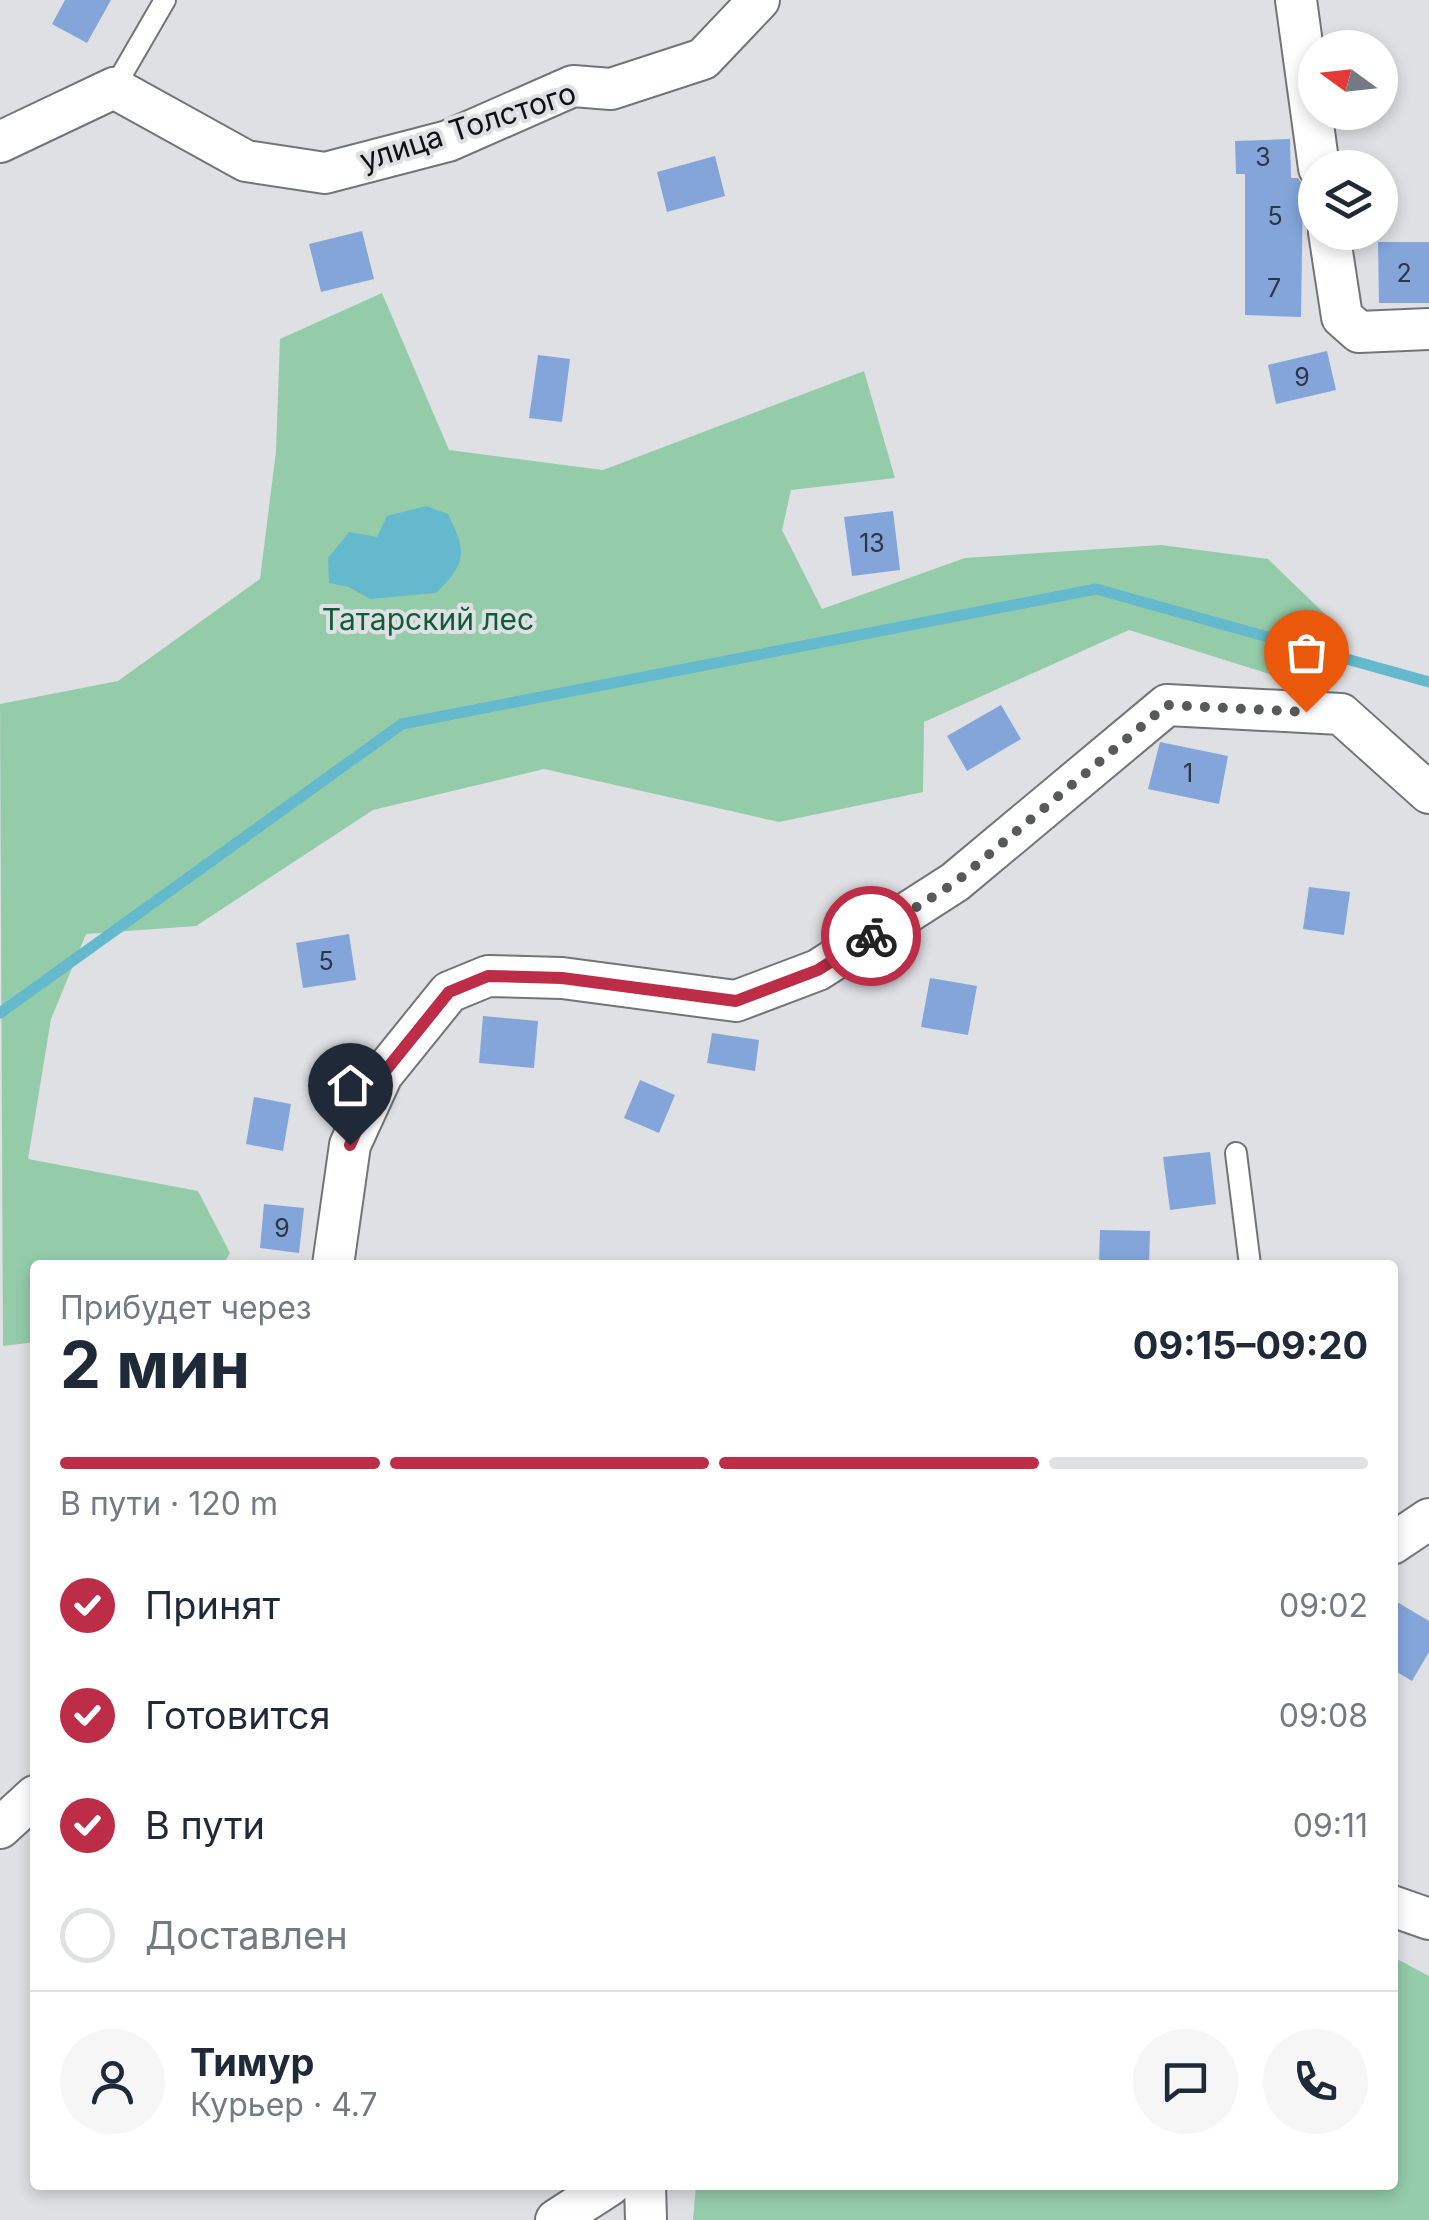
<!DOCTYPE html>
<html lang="ru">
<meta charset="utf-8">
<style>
:root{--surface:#fff;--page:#f6f6f7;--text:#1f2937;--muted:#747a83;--line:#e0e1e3;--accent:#bd2d48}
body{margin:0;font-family:Inter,sans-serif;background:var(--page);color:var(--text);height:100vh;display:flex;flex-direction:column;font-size:38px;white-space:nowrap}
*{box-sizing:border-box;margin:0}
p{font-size:32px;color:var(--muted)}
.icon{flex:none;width:55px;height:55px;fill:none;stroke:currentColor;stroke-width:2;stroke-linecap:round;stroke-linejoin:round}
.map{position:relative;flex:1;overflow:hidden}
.drawer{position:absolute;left:30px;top:1260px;width:1368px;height:930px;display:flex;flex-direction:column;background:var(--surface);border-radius:10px;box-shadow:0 5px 15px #0003}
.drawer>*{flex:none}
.needle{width:65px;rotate:285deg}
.fabs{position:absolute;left:1298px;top:30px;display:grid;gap:20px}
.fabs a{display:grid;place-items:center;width:100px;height:100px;border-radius:50%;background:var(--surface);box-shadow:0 5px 15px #0003;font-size:50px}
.pin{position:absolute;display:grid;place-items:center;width:85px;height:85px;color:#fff;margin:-102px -42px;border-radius:50% 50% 50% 0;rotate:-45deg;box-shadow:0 0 10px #0007}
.pin .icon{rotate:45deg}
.courier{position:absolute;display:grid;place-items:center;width:100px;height:100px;margin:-50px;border:8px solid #bd2d48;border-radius:50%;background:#fff;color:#222;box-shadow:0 2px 12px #0007}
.overview em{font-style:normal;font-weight:700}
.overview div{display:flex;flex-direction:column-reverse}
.overview{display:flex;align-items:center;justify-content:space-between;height:170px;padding:0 30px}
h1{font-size:65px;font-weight:700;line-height:75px}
.bar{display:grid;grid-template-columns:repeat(4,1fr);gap:15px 10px;align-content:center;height:120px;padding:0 30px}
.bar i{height:12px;border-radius:8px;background:var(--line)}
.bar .on{background:var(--accent)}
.bar p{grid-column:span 4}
.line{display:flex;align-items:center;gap:25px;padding:0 30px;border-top:2px solid var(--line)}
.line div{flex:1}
.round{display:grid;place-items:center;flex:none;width:105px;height:105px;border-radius:52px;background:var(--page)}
ol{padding:0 30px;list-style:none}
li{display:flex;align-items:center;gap:30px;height:110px}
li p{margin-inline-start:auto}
li .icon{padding:10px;border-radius:50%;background:var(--accent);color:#fff;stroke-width:4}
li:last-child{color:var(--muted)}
li i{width:55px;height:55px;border:5px solid var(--line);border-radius:50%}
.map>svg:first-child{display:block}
.green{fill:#94ccaa}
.water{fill:#64b9cc}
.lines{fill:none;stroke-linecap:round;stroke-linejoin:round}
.stream{stroke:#64b9cc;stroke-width:11}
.building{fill:#83a5da}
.service-casing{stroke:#727477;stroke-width:24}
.minor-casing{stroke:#727477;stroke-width:44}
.service{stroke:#fff;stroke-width:20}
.minor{stroke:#fff;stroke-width:40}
.done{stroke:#58595b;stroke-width:10;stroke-dasharray:0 18}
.route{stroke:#bd2d48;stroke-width:12}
.labels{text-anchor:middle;stroke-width:8;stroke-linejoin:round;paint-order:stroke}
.number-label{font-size:25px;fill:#2d3644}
.street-label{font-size:30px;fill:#101112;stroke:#dee0e3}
.park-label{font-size:30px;fill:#0f5c38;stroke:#dee0e3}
</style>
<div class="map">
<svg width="1429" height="2220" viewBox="0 0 1429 2220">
<rect width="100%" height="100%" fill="#dee0e3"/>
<!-- green -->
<path class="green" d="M382,293L449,450L603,470L864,371L895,478L791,490L782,530L822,609L965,558L1161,545L1268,559L1328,617L1298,683L1129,630L924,722L923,792L779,822L544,769L373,810L196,926L86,934L51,1019L28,1159L198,1191L230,1253L223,1265H35V1342L3,1346L0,704L118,681L260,579L276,451L280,339Z
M1393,1957L1429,1976V2220H693L696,2185H1392Z"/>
<!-- water -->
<path class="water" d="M426,506L448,514C467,553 467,562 436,593L370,599L349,587L329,583L328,558L349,532L377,537L387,516Z"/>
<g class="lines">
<!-- stream -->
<path class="stream" d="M0,1013L402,724L1096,589L1429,682"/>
</g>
<!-- building -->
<path class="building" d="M65,0H111L87,43L52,24Z
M1290,139L1291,178H1298L1303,185L1301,317L1245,315V174H1236L1235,141Z
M715,156L725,196L667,212L657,172Z
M362,231L374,279L321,292L309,244Z
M1378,242H1429V303H1379Z
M1327,351L1336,390L1276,404L1268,365Z
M538,355L570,359L562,422L529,418Z
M893,511L900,570L852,576L844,517Z
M1001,705L1021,739L967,771L947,736Z
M1160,742L1228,756L1219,804L1148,789Z
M1309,887L1350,892L1344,935L1303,929Z
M349,934L356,980L303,988L296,943Z
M930,978L977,986L968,1035L921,1027Z
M483,1016L538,1021L534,1068L479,1063Z
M712,1033L759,1040L755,1071L707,1063Z
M640,1080L675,1095L659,1133L624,1118Z
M254,1097L291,1104L283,1151L246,1144Z
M1210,1152L1216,1204L1170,1210L1163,1157Z
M264,1204L304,1208L299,1253L260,1248Z
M1100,1230L1150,1231L1149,1265H1099Z
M1392,1599L1429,1621V1652L1412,1681L1392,1669Z"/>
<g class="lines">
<!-- service casing -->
<g class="service-casing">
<path id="service" d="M114,88L165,0
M1236,1153L1250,1265"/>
</g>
<!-- minor casing -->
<g class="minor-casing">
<path id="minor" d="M1296,0L1319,168
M0,142L114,88L246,161L325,173L448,141L573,86L611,89L703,59L759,0
M1329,232L1342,317L1359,332L1429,329
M333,1265L350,1145L382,1075L449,992L488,976L562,978L736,1001L818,970L955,882L1167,705L1341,714L1429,793
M1392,1544L1429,1519
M0,1828L35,1796
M1392,1906L1429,1919
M645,2185L646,2220
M556,2220L610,2185"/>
</g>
<!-- service -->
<use href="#service" class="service"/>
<!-- minor -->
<use href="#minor" class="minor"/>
</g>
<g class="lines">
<!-- done -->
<path class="done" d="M871,936L956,882L1167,705L1306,712"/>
<!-- route -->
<path class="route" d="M350,1145L382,1075L449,992L488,976L562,978L736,1001L818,970L871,936"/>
</g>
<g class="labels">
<!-- number labels -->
<g class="number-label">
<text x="1263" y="166">3</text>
<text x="1275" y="225">5</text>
<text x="1404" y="282">2</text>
<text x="1274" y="297">7</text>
<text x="1302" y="386">9</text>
<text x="872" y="552">13</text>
<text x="1188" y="782">1</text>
<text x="326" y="970">5</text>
<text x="282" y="1237">9</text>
</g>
<!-- street labels -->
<g class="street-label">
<text transform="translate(468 127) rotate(-18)" y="10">улица Толстого</text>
</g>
<!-- park labels -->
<g class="park-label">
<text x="428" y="630">Татарский лес</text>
</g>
</g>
</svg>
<div class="fabs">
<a><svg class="needle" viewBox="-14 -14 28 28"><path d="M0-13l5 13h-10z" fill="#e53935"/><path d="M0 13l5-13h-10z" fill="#747a83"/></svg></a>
<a><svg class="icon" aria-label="layers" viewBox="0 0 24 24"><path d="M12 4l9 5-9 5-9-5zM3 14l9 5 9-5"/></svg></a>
</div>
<div class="pin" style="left:1306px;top:712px;background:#ea580c"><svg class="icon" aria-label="bag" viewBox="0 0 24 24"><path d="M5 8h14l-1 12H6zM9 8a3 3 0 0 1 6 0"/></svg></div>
<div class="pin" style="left:350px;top:1145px;background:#1f2937"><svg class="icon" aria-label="home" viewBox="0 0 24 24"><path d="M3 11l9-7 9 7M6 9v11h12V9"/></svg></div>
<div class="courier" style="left:871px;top:936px"><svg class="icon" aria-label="bike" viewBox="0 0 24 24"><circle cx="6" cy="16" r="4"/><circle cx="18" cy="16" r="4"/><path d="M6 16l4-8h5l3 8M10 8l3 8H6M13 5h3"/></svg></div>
<section class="drawer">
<div class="overview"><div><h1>2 мин</h1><p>Прибудет через</p></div><em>09:15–09:20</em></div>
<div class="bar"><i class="on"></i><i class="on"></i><i class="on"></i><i></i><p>В пути · 120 m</p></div>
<ol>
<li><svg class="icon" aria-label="check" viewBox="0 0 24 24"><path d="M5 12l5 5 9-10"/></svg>Принят<p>09:02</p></li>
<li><svg class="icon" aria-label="check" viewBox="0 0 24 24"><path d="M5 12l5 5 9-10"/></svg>Готовится<p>09:08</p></li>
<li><svg class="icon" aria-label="check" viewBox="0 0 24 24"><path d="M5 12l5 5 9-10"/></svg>В пути<p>09:11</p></li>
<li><i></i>Доставлен</li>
</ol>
<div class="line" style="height:180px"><a class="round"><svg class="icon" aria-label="person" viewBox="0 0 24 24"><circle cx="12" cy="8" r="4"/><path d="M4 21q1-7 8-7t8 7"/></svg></a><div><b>Тимур</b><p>Курьер · 4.7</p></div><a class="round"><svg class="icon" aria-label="chat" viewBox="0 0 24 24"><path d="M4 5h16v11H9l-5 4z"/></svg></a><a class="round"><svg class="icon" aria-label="phone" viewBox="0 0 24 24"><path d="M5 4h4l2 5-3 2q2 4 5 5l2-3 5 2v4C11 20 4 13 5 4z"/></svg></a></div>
</section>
</div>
